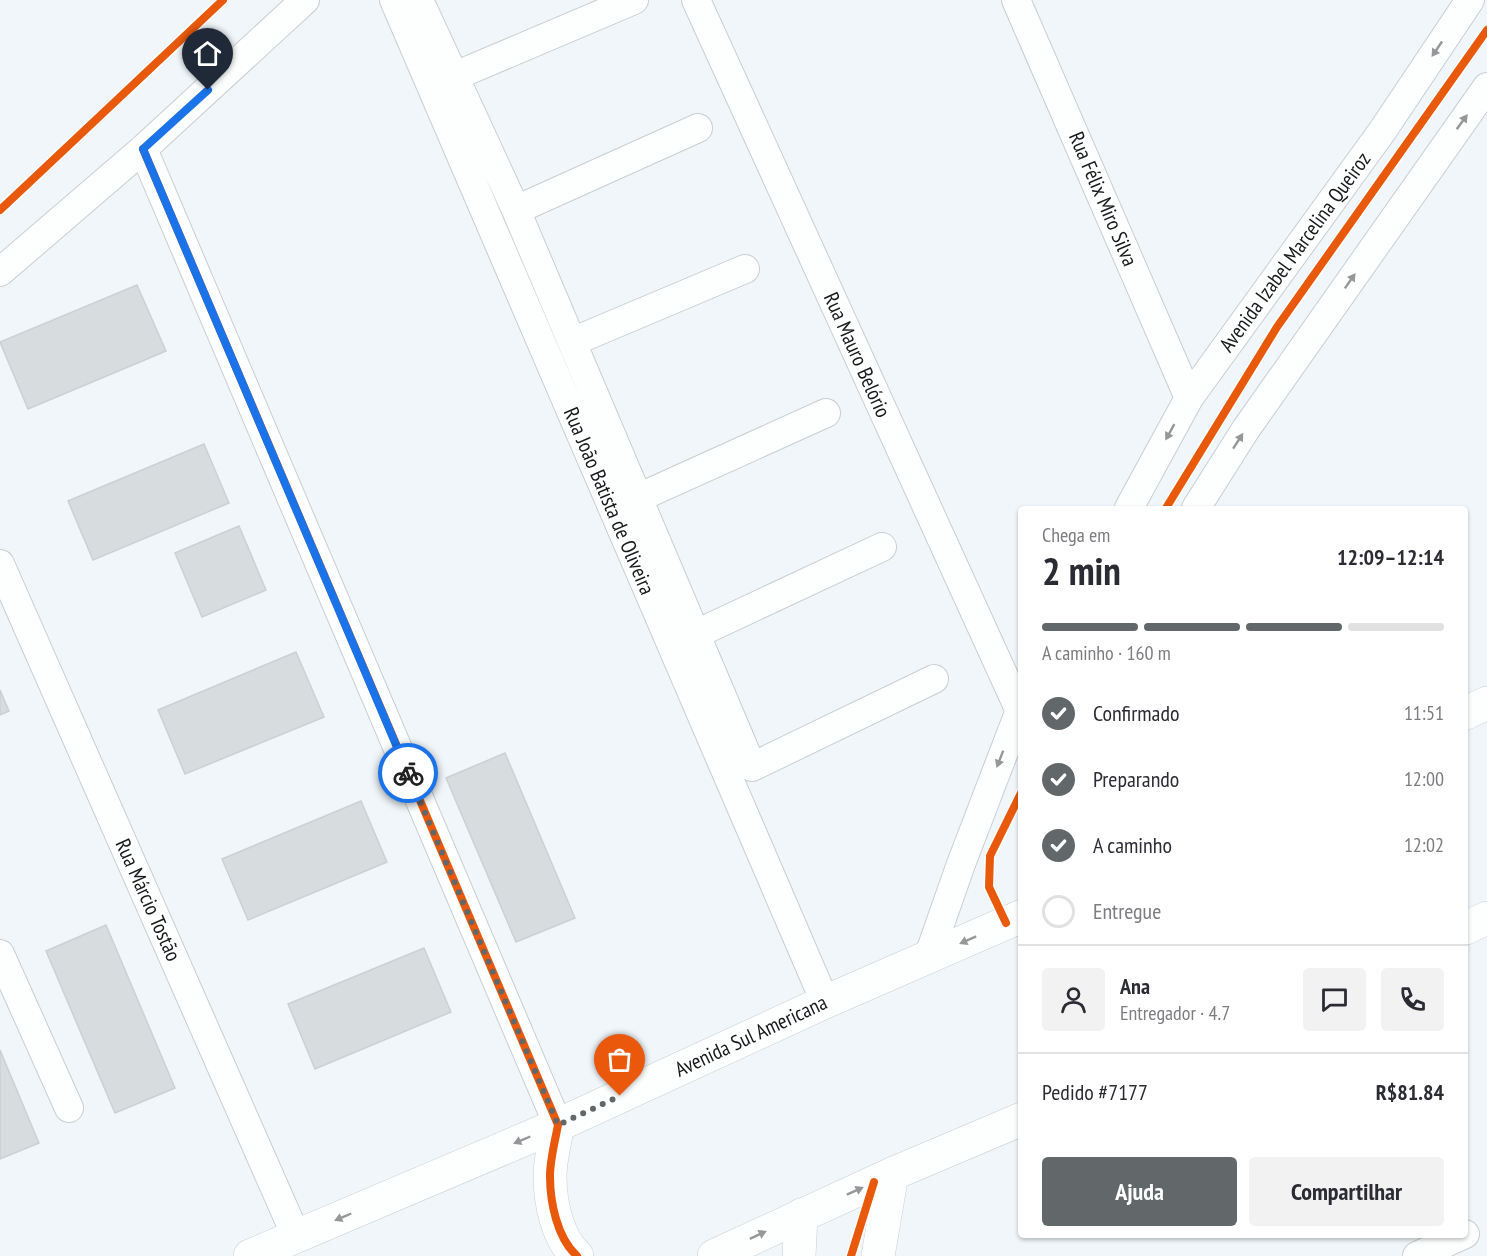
<!DOCTYPE html>
<html lang="pt">
<meta charset="utf-8">
<style>
:root{--surface:#fff;--page:#f2f2f3;--text:#2b2b33;--muted:#7c7c81;--line:#e1e1e2;--accent:#62676a}
body{margin:0;font-family:"PT Sans Narrow",sans-serif;background:var(--page);color:var(--text);height:100vh;display:flex;flex-direction:column;font-size:22px;white-space:nowrap}
*{box-sizing:border-box;margin:0}
p{font-size:20px;color:var(--muted)}
.icon{flex:none;width:33px;height:33px;fill:none;stroke:currentColor;stroke-width:2;stroke-linecap:round;stroke-linejoin:round}
.map{position:relative;flex:1;overflow:hidden}
.side{position:absolute;left:1018px;top:506px;width:450px;height:732px;display:flex;flex-direction:column;background:var(--surface);border-radius:6px;box-shadow:0 2px 4px #0004}
.side>*{flex:none}
.pin{position:absolute;display:grid;place-items:center;width:51px;height:51px;color:#fff;margin:-62px -26px;border-radius:50% 50% 50% 0;rotate:-45deg;box-shadow:0 0 6px #0007}
.pin .icon{rotate:45deg}
.courier{position:absolute;display:grid;place-items:center;width:60px;height:60px;margin:-30px;border:4px solid #1a73e8;border-radius:50%;background:#fff;color:#222;box-shadow:0 2px 8px #0007}
.head em{font-style:normal;font-weight:700}
.head div{display:flex;flex-direction:column-reverse}
.head{display:flex;align-items:center;justify-content:space-between;height:102px;padding:0 24px}
h1{font-size:39px;font-weight:700;line-height:45px}
.bar{display:grid;grid-template-columns:repeat(4,1fr);gap:9px 6px;align-content:center;height:72px;padding:0 24px}
.bar i{height:8px;border-radius:4px;background:var(--line)}
.bar .selected{background:var(--accent)}
.bar p{grid-column:span 4}
.line{display:flex;align-items:center;gap:15px;padding:0 24px;border-top:2px solid var(--line)}
.line div{flex:1}
.round{display:grid;place-items:center;flex:none;width:63px;height:63px;border-radius:6px;background:var(--page)}
ol{padding:0 24px;list-style:none}
li{display:flex;align-items:center;gap:18px;height:66px}
li p{margin-inline-start:auto}
li .icon{padding:6px;border-radius:50%;background:var(--accent);color:#fff;stroke-width:4}
li:last-child{color:var(--muted)}
li i{width:33px;height:33px;border:3px solid var(--line);border-radius:50%}
.primary-button{display:flex;gap:12px;margin-top:auto;padding:12px 24px}
.primary-button a{flex:1;height:69px;border-radius:6px;background:var(--accent);color:#fff;font-size:24px;font-weight:700;line-height:69px;text-align:center}
.primary-button a+a{background:var(--page);color:var(--text)}
.map>svg:first-child{display:block}
.building{fill:#d7dcde;stroke:#cbd1d3;stroke-width:1.5}
.lines{fill:none;stroke-linecap:round;stroke-linejoin:round}
.street-casing{stroke:#caced1;stroke-width:30}
.secondary-casing{stroke:#caced1;stroke-width:34}
.street{stroke:#fdfefe;stroke-width:28}
.secondary{stroke:#fdfefe;stroke-width:33}
.cycleway-casing{stroke:#fff;stroke-width:11}
.cycleway{stroke:#e8590c;stroke-width:8}
.oneway{fill:#959798}
.done{stroke:#62676a;stroke-width:6;stroke-dasharray:0 10.8}
.route{stroke:#1a73e8;stroke-width:8}
.labels{text-anchor:middle;stroke-width:5;stroke-linejoin:round;paint-order:stroke}
.street-label{font-size:21px;fill:#161a1c;stroke:#fff}
</style>
<div class="map">
<svg width="1487" height="1256" viewBox="0 0 1487 1256">
<rect width="100%" height="100%" fill="#f0f6fa"/>
<!-- building -->
<path class="building" d="M137,285L166,351L28,409L0,342Z
M204,444L229,503L93,560L68,501Z
M239,526L266,590L202,617L175,553Z
M296,652L324,717L185,774L158,710Z
M0,690L9,711L0,715Z
M505,753L575,918L516,942L446,778Z
M361,801L387,862L248,920L222,859Z
M106,925L175,1088L115,1113L46,951Z
M424,948L451,1012L315,1069L288,1004Z
M0,1050L39,1143L0,1159Z"/>
<g class="lines">
<!-- street casing -->
<g class="street-casing">
<path id="street" d="M394,0L825,1002
M419,0L516,210L752,767L934,679
M696,0L1019,709
M1016,0L1189,398
M455,76L634,0
M143,149L558,1125
M516,210L698,128
M0,272L143,149L305,0
M572,342L745,269
M638,498L826,413
M1129,508L1189,398L1383,130L1470,0
M1196,508L1246,429L1487,87
M0,564L296,1236
M696,634L882,547
M0,954L69,1108
M928,958L961,864L1022,705
M1417,1256L1465,1234"/>
</g>
<!-- secondary casing -->
<g class="secondary-casing">
<path id="secondary" d="M1466,713L1487,703
M1466,928L1487,918
M558,1125C555,1141 550,1160 550,1176C550,1202 557,1238 577,1256
M250,1256L558,1125L825,1002L1022,916
M714,1256L892,1174L1022,1119
M799,1256L801,1215
M878,1256L892,1174"/>
</g>
<!-- street -->
<use href="#street" class="street"/>
<!-- secondary -->
<use href="#secondary" class="secondary"/>
<!-- cycleway casing -->
<g class="cycleway-casing">
<path id="cycleway" d="M143,149L558,1125C555,1141 550,1160 550,1176C550,1202 557,1238 577,1256
M0,210L223,0
M1166,508L1277,327L1487,30
M1006,923L989,887L990,856L1022,791
M851,1256L874,1182"/>
</g>
<!-- cycleway -->
<use href="#cycleway" class="cycleway"/>
</g>
<!-- one-way arrows -->
<defs><path id="oneway-solid" d="M-6-.8H1V-3.2L6.5 0L1 3.2V.8H-6Z" transform="scale(1.5)"/></defs>
<g class="oneway">
<use href="#oneway-solid" transform="translate(1437 49) rotate(124)"/>
<use href="#oneway-solid" transform="translate(1462 122) rotate(-54)"/>
<use href="#oneway-solid" transform="translate(1350 281) rotate(-55)"/>
<use href="#oneway-solid" transform="translate(1170 432) rotate(119)"/>
<use href="#oneway-solid" transform="translate(1238 441) rotate(-57)"/>
<use href="#oneway-solid" transform="translate(1000 759) rotate(111)"/>
<use href="#oneway-solid" transform="translate(968 940) rotate(156)"/>
<use href="#oneway-solid" transform="translate(522 1140) rotate(157)"/>
<use href="#oneway-solid" transform="translate(855 1191) rotate(-24)"/>
<use href="#oneway-solid" transform="translate(343 1217) rotate(157)"/>
<use href="#oneway-solid" transform="translate(758 1235) rotate(-25)"/>
</g>
<g class="lines">
<!-- done -->
<path class="done" d="M408,773L558,1125L620,1096"/>
<!-- route -->
<path class="route" d="M208,90L143,149L408,773"/>
</g>
<g class="labels">
<!-- street labels -->
<g class="street-label">
<text transform="translate(1103 199) rotate(67)" y="7">Rua Félix Miro Silva</text>
<text transform="translate(1295 252) rotate(-54)" y="7">Avenida Izabel Marcelina Queiroz</text>
<text transform="translate(857 355) rotate(66)" y="7">Rua Mauro Belório</text>
<text transform="translate(609 501) rotate(67)" y="7">Rua João Batista de Oliveira</text>
<text transform="translate(148 900) rotate(66)" y="7">Rua Márcio Tostão</text>
<text transform="translate(751 1036) rotate(-25)" y="7">Avenida Sul Americana</text>
</g>
</g>
</svg>
<div class="pin" style="left:620px;top:1096px;background:#ea580c"><svg class="icon" aria-label="bag" viewBox="0 0 24 24"><path d="M5 8h14l-1 12H6zM9 8a3 3 0 0 1 6 0"/></svg></div>
<div class="pin" style="left:208px;top:90px;background:#1f2937"><svg class="icon" aria-label="home" viewBox="0 0 24 24"><path d="M3 11l9-7 9 7M6 9v11h12V9"/></svg></div>
<div class="courier" style="left:408px;top:773px"><svg class="icon" aria-label="bike" viewBox="0 0 24 24"><circle cx="6" cy="16" r="4"/><circle cx="18" cy="16" r="4"/><path d="M6 16l4-8h5l3 8M10 8l3 8H6M13 5h3"/></svg></div>
<section class="side">
<div class="head"><div><h1>2 min</h1><p>Chega em</p></div><em>12:09–12:14</em></div>
<div class="bar"><i class="selected"></i><i class="selected"></i><i class="selected"></i><i></i><p>A caminho · 160 m</p></div>
<ol>
<li><svg class="icon" aria-label="check" viewBox="0 0 24 24"><path d="M5 12l5 5 9-10"/></svg>Confirmado<p>11:51</p></li>
<li><svg class="icon" aria-label="check" viewBox="0 0 24 24"><path d="M5 12l5 5 9-10"/></svg>Preparando<p>12:00</p></li>
<li><svg class="icon" aria-label="check" viewBox="0 0 24 24"><path d="M5 12l5 5 9-10"/></svg>A caminho<p>12:02</p></li>
<li><i></i>Entregue</li>
</ol>
<div class="line" style="height:108px"><a class="round"><svg class="icon" aria-label="person" viewBox="0 0 24 24"><circle cx="12" cy="8" r="4"/><path d="M4 21q1-7 8-7t8 7"/></svg></a><div><b>Ana</b><p>Entregador · 4.7</p></div><a class="round"><svg class="icon" aria-label="chat" viewBox="0 0 24 24"><path d="M4 5h16v11H9l-5 4z"/></svg></a><a class="round"><svg class="icon" aria-label="phone" viewBox="0 0 24 24"><path d="M5 4h4l2 5-3 2q2 4 5 5l2-3 5 2v4C11 20 4 13 5 4z"/></svg></a></div>
<div class="line" style="height:78px"><div>Pedido #7177</div><b>R$81.84</b></div>
<div class="primary-button"><a>Ajuda</a><a>Compartilhar</a></div>
</section>
</div>
